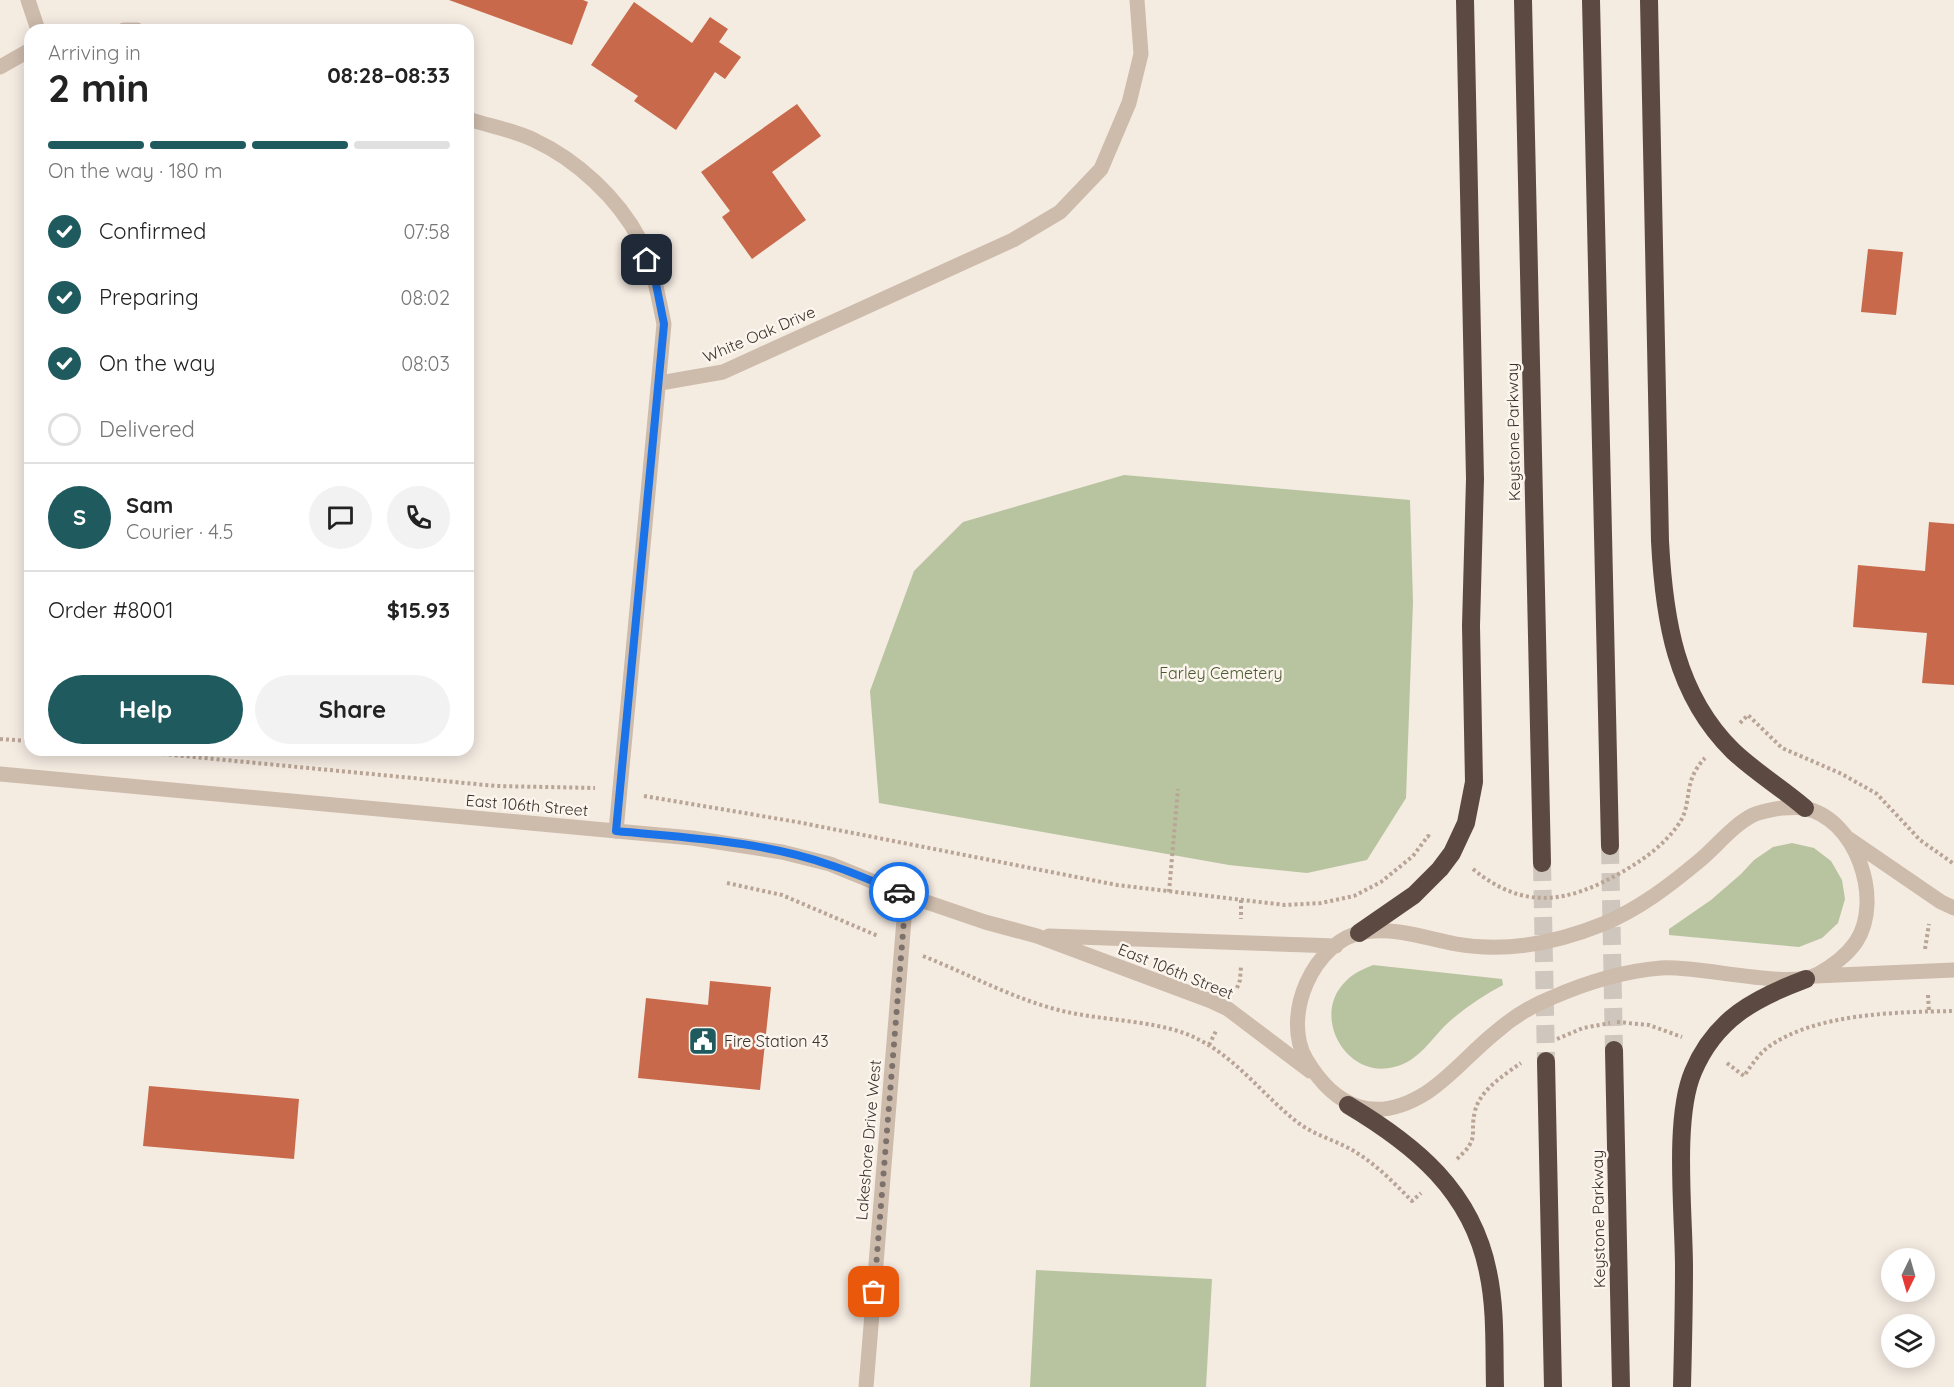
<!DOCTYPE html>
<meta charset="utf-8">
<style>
:root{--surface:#fff;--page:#f2f2f2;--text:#222;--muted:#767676;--line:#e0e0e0;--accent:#1f5a5e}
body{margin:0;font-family:Quicksand,sans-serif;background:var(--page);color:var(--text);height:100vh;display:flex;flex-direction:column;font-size:22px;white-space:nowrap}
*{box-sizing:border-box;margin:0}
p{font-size:20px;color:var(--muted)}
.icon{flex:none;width:33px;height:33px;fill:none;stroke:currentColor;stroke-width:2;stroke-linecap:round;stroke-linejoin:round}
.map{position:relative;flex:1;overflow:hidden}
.drawer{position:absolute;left:24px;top:24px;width:450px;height:732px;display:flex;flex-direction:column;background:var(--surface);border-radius:18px;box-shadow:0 3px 15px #0003}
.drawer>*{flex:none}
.needle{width:39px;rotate:185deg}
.controls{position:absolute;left:1881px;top:1248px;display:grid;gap:12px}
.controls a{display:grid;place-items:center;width:54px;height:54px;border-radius:50%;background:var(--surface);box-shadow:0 3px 15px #0003;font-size:30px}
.pin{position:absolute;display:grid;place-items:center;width:51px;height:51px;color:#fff;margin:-26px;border-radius:12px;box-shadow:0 3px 9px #0006}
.courier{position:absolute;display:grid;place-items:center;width:60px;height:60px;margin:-30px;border:4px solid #1a73e8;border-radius:50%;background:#fff;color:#222;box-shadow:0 2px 8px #0007}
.summary em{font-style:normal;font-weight:800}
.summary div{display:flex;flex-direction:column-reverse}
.summary{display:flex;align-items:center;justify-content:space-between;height:102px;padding:0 24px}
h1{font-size:39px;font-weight:800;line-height:45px}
.bar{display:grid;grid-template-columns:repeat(4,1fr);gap:9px 6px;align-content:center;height:72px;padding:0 24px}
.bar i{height:8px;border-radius:4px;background:var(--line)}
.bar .selected{background:var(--accent)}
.bar p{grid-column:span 4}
.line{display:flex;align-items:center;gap:15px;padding:0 24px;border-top:2px solid var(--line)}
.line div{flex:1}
.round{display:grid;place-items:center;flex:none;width:63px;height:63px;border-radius:32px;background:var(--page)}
ol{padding:0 24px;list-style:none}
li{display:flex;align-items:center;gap:18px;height:66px}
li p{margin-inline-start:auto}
li .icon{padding:6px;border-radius:50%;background:var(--accent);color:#fff;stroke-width:4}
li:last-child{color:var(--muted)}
li i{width:33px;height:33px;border:3px solid var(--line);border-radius:50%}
.primary-button{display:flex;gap:12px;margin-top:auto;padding:12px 24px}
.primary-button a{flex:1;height:69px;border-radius:36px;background:var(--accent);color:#fff;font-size:24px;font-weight:800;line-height:69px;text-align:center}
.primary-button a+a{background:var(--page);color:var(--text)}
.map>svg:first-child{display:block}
.green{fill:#b8c4a0}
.building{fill:#c8694b}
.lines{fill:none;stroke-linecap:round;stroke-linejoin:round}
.motorway-tunnel{stroke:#cfc6bd;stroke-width:18;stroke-dasharray:18 9;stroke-linecap:butt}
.path{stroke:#b9a596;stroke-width:4;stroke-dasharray:3 3;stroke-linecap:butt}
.minor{stroke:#cdbbac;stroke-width:15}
.tertiary{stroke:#cdbbac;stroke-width:15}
.motorway{stroke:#5c4a42;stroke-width:18}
.done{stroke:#7c716b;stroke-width:6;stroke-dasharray:0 10.8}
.route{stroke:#1a73e8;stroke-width:8}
.labels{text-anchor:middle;stroke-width:5;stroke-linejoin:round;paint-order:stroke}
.street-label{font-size:16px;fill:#3b302b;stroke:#fbf5ee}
.park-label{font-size:16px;fill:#4a5a2e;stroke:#fbf5ee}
.poi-label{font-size:16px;fill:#3b302b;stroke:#fbf5ee;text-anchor:start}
</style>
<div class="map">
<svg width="1954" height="1387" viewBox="0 0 1954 1387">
<rect width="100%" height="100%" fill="#f4ebe1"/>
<!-- green -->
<path class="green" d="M1124,475L1410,500L1413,602L1406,798L1367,860L1307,873L1229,865L879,803L870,691L914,571L963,522Z
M1792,843L1814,848L1831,861L1842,880L1845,899L1838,923L1822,938L1799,947L1669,935V929L1711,900L1741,874L1754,860L1773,847Z
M1373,965L1502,979L1503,985C1484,995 1466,1007 1450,1021C1431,1038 1420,1061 1394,1067C1346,1080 1310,1015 1346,981C1353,973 1364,969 1373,965Z
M1036,1270L1212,1279L1206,1387H1030Z"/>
<!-- building -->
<path class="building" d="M449,0H583L588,2L572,45Z
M634,2L692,43L710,17L728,29L719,42L741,57L725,79L715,72L676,130L634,101L638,96L591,65Z
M797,104L821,136L772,172L806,220L752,259L722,217L730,211L701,172Z
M1868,249L1903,252L1896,315L1861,312Z
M1929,522L1954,524V685L1922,683L1927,633L1853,627L1858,565L1925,571Z
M710,981L771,987L760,1090L638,1078L646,998L708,1005Z
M149,1086L299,1099L294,1159L143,1146Z"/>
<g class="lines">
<!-- motorway-tunnel -->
<path class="motorway-tunnel" d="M1610,846L1614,1050
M1542,863L1546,1061"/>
<!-- path -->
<path class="path" d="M1740,723L1748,715L1782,748L1842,774L1877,794L1920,840L1954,864
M0,739L30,741
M121,750L496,786L595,788
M644,796L797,822L1117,885L1285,905L1321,903L1354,896L1381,882L1413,856L1428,836L1431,838
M1473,869C1524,911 1568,903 1622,872C1643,860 1664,845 1678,825C1694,803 1681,783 1705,758
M727,883L782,895L878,936
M1169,892L1178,789
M1241,900V919
M1925,949L1929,924
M923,956C971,975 1017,1001 1067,1012C1103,1020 1151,1021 1184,1033C1232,1051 1258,1091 1297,1122C1315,1136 1339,1141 1357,1153C1378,1166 1395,1184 1412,1201L1421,1193
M1237,988L1240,980L1241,966
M1928,995L1929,1012
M1617,1022L1649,1025L1682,1037
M1557,1039L1583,1028L1610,1023
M1209,1045L1217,1029
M1727,1063L1744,1076C1751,1066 1758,1055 1767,1048C1814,1013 1897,1012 1954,1011
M1457,1159C1481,1137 1469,1136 1475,1111C1480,1090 1504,1075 1521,1063"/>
<!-- minor -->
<path class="minor" d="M28,0L38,30
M124,30H137
M0,67L30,50
M468,119C489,126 514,130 534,140C577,160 618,198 640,240C653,266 658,295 664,324L616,831
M660,383L723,372L1013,240L1060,212L1101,169L1129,103L1141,54L1137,0
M866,1387L906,895"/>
<!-- tertiary -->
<path class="tertiary" d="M0,774L692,838L782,852L830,864L906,895L985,922L1037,936L1211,1001L1228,1009L1310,1071
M1781,808C1788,808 1796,807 1803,808C1856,817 1884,900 1856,942C1847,955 1831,967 1818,974C1790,990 1698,965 1661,968C1624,971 1585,983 1551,998C1531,1006 1512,1018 1496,1032C1472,1051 1451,1077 1426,1093C1375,1125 1335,1108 1306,1059C1281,1016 1314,940 1364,932C1395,927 1425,938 1456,944C1506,953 1556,943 1603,924C1639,909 1669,886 1699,861C1716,847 1733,825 1753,815C1762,811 1772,810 1781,808Z
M1849,839L1941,902L1954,908
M1049,936L1336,946
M1815,976L1954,970"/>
<!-- motorway -->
<path class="motorway" d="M1523,0L1542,863
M1591,0L1610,846
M1649,0L1660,541C1664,618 1675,694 1733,751C1755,772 1782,788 1805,808
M1359,933L1414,895L1440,869L1452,853L1466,823L1474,782L1471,626L1475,479L1465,0
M1614,1050L1621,1387
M1546,1061L1553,1387
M1348,1105C1415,1145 1472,1191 1488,1272C1496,1309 1494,1349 1495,1387
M1682,1387C1683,1347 1684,1308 1684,1268C1684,1215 1673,1119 1693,1072C1715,1019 1755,998 1806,979"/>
</g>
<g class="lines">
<!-- done -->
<path class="done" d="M874,1292L906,895L899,892"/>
<!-- route -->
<path class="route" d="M647,260L655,279L664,324L616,831C688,838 762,841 830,865C853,872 876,883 899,892"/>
</g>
<!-- icons -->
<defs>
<g id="civic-square" transform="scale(1.5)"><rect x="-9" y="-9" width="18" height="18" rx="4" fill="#1f5a5e" stroke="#fbf5ee"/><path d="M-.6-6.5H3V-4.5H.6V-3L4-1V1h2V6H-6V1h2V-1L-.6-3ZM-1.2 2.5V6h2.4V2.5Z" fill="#fff"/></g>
</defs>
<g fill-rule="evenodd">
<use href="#civic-square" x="703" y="1041"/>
</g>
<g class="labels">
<!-- street labels -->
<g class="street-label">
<text transform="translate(759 334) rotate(-23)" y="6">White Oak Drive</text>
<text transform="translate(1513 432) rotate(-91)" y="6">Keystone Parkway</text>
<text transform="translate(527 805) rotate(5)" y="6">East 106th Street</text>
<text transform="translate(1176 971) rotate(22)" y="6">East 106th Street</text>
<text transform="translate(868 1140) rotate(-85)" y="6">Lakeshore Drive West</text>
<text transform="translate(1598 1219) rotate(-91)" y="6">Keystone Parkway</text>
</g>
<!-- park labels -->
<g class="park-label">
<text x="1221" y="679">Farley Cemetery</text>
</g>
<!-- poi labels -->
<g class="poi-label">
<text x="724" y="1047">Fire Station 43</text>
</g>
</g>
</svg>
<div class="controls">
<a><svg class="needle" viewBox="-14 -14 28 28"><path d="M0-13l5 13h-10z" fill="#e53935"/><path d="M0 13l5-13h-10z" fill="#767676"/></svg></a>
<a><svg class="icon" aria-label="layers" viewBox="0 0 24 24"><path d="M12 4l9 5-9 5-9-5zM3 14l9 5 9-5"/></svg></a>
</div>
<div class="pin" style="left:874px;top:1292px;background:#ea580c"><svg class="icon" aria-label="bag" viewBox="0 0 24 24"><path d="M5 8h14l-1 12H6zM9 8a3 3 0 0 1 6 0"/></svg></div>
<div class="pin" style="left:647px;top:260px;background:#1f2937"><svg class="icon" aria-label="home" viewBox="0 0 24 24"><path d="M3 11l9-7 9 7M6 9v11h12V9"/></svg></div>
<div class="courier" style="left:899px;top:892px"><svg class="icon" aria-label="car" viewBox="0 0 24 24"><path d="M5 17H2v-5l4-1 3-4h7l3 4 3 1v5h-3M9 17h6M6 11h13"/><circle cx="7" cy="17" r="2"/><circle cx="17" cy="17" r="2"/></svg></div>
<section class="drawer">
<div class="summary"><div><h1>2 min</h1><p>Arriving in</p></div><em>08:28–08:33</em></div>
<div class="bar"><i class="selected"></i><i class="selected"></i><i class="selected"></i><i></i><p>On the way · 180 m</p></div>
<ol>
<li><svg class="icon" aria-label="check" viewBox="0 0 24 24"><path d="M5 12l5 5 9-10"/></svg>Confirmed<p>07:58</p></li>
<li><svg class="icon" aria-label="check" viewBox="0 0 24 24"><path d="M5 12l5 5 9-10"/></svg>Preparing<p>08:02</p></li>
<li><svg class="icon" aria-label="check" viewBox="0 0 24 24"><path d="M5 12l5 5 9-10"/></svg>On the way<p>08:03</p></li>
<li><i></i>Delivered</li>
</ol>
<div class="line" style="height:108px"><b class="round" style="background:var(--accent);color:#fff">S</b><div><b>Sam</b><p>Courier · 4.5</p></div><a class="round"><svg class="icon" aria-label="chat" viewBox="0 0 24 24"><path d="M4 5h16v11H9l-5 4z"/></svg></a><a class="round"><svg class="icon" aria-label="phone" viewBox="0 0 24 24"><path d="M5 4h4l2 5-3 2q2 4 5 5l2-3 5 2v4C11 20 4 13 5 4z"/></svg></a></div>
<div class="line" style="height:78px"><div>Order #8001</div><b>$15.93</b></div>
<div class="primary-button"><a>Help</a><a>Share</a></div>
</section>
</div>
